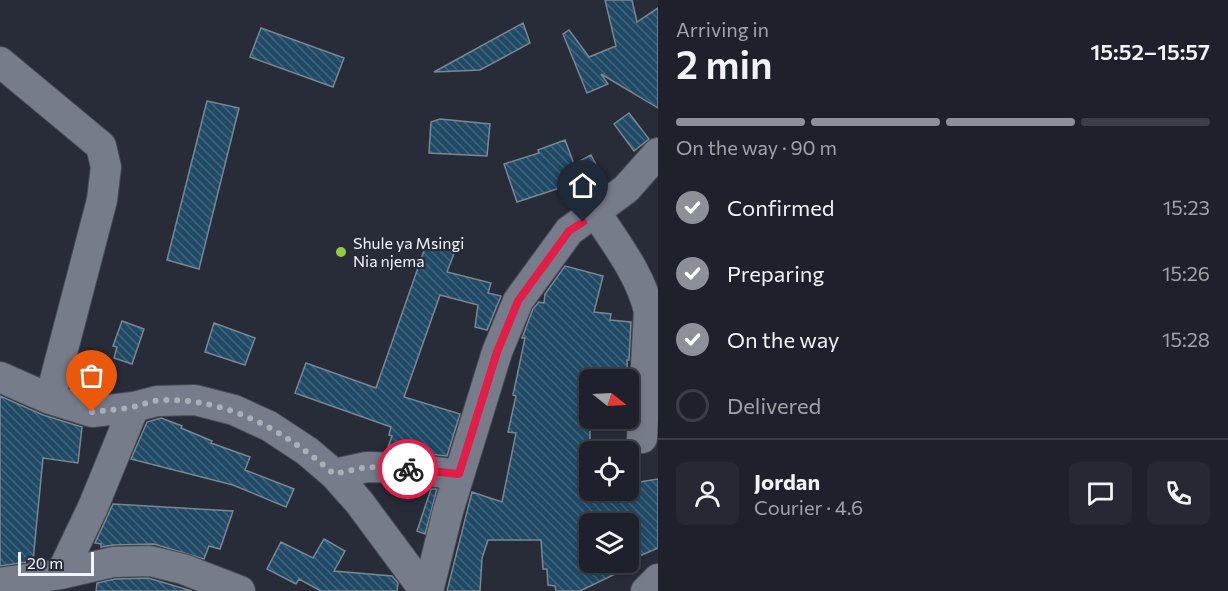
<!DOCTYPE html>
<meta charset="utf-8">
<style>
:root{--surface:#1e212b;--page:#262933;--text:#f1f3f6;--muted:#a1a3a9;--line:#3c3e47;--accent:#8c9099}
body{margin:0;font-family:Commissioner,sans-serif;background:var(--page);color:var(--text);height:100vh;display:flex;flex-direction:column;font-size:22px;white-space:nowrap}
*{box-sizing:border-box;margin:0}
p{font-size:20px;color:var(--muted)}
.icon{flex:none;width:33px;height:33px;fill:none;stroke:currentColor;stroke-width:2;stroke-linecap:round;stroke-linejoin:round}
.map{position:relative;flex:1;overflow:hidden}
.side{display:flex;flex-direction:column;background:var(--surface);width:570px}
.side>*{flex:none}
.needle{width:39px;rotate:108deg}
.fabs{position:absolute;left:579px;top:369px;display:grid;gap:12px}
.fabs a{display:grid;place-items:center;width:60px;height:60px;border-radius:9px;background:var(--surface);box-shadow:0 3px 9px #0003,0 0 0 2px var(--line);font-size:30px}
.scale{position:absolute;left:18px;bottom:15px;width:76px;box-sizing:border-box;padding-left:6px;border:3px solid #f2f5fd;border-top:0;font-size:16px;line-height:21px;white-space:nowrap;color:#f2f5fd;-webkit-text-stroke:4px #282c39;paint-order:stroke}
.pin{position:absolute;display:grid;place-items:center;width:51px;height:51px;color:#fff;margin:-62px -26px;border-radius:50% 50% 50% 0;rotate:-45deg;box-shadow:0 0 6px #0007}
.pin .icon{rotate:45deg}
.courier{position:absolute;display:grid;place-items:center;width:60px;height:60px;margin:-30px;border:4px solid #e11d48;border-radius:50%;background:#fff;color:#222;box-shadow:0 2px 8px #0007}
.overview em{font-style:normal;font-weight:600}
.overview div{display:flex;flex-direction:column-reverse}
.overview{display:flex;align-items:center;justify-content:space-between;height:102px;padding:0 18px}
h1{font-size:39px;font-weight:600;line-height:45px}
.bar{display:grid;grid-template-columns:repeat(4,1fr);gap:9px 6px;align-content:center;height:72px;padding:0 18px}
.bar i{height:8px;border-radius:4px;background:var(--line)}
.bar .current{background:var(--accent)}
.bar p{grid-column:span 4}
.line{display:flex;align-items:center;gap:15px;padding:0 18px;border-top:2px solid var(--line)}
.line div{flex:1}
.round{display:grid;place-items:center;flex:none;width:63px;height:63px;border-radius:9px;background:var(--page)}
ol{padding:0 18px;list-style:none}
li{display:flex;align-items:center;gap:18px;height:66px}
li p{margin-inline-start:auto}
li .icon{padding:6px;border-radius:50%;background:var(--accent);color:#fff;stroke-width:4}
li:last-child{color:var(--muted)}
li i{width:33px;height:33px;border:3px solid var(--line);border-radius:50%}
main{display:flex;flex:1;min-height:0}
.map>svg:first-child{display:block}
.building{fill:url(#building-back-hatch);stroke:#798792;stroke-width:1.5}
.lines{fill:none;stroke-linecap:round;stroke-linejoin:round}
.minor-casing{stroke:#474b55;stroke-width:32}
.minor{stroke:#777c8b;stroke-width:30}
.done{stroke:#abafb8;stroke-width:6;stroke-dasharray:0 10.8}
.route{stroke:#e11d48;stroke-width:8}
.poi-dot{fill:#93cc3d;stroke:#282c39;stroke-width:2}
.labels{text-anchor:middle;stroke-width:4.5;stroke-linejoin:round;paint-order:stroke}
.poi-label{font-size:16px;fill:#f2f5fd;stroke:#282c39;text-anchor:start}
</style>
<main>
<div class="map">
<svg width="658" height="591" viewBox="0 0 658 591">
<defs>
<pattern id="building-back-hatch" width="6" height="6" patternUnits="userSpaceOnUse" patternTransform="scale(1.5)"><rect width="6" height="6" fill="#204a66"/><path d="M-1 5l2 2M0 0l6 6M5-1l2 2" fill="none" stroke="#41657d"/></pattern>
</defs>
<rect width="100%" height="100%" fill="#282c39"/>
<!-- building -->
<path class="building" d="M605,0H632L637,22L658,8V108L601,74L608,84L587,93L563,34L569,30L589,57L616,46Z
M523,23L530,43L480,70L434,72Z
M261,28L344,58L333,87L250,57Z
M207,101L239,108L199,269L167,260Z
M629,113L649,139L634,151L614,124Z
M440,119L490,124L487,156L429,153L431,122Z
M565,140L574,164L591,155L602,176L577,194L572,184L517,202L504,164L539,153L538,150Z
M427,242L455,251L447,272L491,283L488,293L501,296L487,330L475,327L478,305L440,295L404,397L460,414L447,456L387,450L392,436L389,435L391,427L295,393L306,363L376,388Z
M565,266L603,276L594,312L611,314L610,320L631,322L629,360H627L628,380H590V490H628V484L658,479V548L628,561V524H590V562H640L580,591H556L555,586L548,585L547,569H543L541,540H488L482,558L480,591H447L472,492L502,502L516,433L508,432L516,396L513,395L525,338H522L533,309L539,302L544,303L545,294Z
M122,321L144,329L132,364L114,358L117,347L113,346Z
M214,323L255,338L245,365L205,352Z
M0,396L43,415L82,427L78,463L43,458L33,561L0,566Z
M161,418L182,426L181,428L212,441L211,443L250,457L245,470L294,489L286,507L233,485L131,459L147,422Z
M431,489H437L425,534L417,531Z
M113,504L233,511L220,549L209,546L204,559L154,544L113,545L101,547V544L95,543Z
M324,539L345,551L334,571L392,576L398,583L397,591H321L299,579L296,584L267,569L281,542L313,558Z
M148,578L192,591H96L97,583L115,579Z"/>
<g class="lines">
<!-- minor casing -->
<g class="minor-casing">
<path id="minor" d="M0,62L101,146L106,167L102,200L50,399
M596,213C617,245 640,274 649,311L642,438
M0,377L50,399L92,412L134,407L157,401L195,400L234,410L269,426L307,451L334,474L359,502L425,591
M334,474L367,467L406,468L459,475
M61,574L93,507L134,407
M0,583L61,574L113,562L150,561L183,569L240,591
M428,591L448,511L473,430L497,352L518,301L569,231L626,189L658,153
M646,591L658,579"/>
</g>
<!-- minor -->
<use href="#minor" class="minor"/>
</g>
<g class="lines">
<!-- done -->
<path class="done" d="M92,412C106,410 120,410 133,407C142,405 151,401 160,400C229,398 283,430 334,474L367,467L408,469"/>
<!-- route -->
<path class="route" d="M408,469L459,474L497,352L518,301L569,231L583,222"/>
</g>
<!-- markers -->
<circle class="poi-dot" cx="341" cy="252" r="6"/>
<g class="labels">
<!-- poi labels -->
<g class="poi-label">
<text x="353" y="249">Shule ya Msingi<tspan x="353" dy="18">Nia njema</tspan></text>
</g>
</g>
</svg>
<div class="fabs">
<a><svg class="needle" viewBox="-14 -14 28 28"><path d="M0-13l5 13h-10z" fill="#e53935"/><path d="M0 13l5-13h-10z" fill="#a1a3a9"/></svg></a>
<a><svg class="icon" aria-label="locate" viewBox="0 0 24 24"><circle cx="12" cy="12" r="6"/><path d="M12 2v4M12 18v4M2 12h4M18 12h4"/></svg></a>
<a><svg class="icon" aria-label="layers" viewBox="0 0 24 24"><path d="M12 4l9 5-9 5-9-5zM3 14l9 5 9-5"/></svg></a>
</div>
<div class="scale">20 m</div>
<div class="pin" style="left:92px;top:412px;background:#ea580c"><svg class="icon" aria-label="bag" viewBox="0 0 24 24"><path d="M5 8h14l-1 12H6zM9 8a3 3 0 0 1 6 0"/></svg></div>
<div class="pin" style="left:583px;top:222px;background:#1f2937"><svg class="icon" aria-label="home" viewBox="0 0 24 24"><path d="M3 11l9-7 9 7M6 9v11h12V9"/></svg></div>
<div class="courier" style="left:408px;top:469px"><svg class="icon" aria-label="bike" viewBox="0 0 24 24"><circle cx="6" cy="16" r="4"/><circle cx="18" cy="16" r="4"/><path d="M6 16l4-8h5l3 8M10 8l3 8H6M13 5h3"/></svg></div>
</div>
<section class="side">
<div class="overview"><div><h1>2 min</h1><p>Arriving in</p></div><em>15:52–15:57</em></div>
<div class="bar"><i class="current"></i><i class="current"></i><i class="current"></i><i></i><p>On the way · 90 m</p></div>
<ol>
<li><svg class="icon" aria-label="check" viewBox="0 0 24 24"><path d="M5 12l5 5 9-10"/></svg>Confirmed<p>15:23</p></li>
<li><svg class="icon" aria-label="check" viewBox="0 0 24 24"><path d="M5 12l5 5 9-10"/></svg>Preparing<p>15:26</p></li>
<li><svg class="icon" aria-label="check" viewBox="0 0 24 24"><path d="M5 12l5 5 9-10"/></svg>On the way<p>15:28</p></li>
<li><i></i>Delivered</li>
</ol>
<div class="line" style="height:108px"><a class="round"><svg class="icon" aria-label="person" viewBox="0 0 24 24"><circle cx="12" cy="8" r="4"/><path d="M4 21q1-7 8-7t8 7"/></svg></a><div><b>Jordan</b><p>Courier · 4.6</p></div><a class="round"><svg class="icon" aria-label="chat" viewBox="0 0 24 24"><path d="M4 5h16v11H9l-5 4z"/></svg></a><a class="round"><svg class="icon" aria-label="phone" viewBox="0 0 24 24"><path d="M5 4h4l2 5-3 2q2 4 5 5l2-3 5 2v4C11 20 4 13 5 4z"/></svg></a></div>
</section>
</main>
